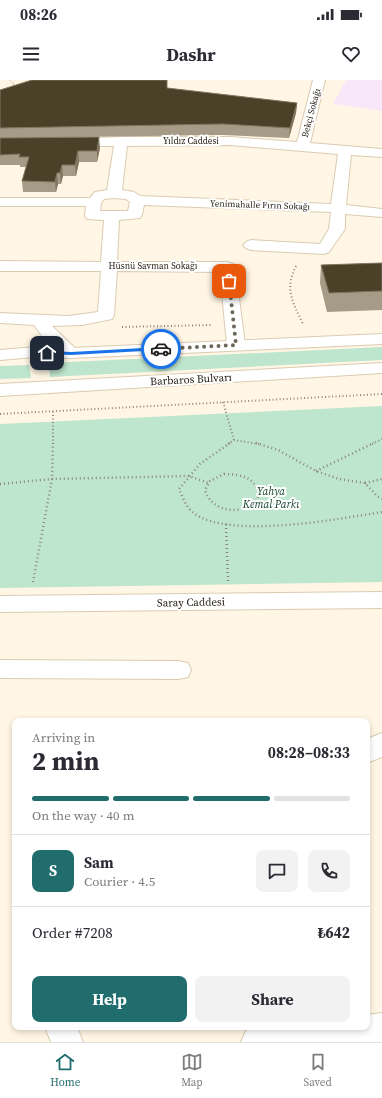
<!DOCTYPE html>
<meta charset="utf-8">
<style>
:root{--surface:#fff;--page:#f2f2f3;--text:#2b2b33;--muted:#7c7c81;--line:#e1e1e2;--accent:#216d6e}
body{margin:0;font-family:"Source Serif 4",serif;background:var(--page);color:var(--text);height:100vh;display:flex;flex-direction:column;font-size:15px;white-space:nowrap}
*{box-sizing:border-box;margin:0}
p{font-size:13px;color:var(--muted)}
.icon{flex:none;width:22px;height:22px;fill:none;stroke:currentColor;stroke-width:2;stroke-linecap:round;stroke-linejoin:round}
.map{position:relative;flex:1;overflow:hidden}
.side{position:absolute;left:12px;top:638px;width:358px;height:312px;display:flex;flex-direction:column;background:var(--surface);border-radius:8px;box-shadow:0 2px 6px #0003}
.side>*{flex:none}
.pin{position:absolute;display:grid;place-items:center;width:34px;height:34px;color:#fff;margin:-17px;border-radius:8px;box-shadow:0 2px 6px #0006}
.courier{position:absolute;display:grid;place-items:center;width:40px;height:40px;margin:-20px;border:3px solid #1a73e8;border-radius:50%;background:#fff;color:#222;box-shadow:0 1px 5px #0007}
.headline em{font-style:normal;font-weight:700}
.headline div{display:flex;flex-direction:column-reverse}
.headline{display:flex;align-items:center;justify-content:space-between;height:68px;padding:0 20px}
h1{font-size:26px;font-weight:700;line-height:30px}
.bar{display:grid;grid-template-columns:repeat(4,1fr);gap:6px 4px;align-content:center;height:48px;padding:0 20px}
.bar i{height:5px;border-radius:3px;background:var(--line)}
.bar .on{background:var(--accent)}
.bar p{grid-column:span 4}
.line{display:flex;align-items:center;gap:10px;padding:0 20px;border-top:1px solid var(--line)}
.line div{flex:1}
.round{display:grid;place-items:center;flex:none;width:42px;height:42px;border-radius:8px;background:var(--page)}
.primary-button{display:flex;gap:8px;margin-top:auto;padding:8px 20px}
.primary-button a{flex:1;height:46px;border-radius:8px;background:var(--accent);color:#fff;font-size:16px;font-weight:700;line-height:46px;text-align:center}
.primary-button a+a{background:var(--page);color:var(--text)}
.status{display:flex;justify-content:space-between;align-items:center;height:28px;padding:0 20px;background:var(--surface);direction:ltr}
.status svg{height:11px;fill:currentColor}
header{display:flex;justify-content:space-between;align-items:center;height:52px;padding:0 20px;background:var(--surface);font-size:18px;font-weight:700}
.tabs{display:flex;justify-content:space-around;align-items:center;height:56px;border-top:1px solid var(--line);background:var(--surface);font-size:11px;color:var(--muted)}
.tabs a{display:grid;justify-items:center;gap:2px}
.tabs .on{color:var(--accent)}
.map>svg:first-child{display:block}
.commercial{fill:#f7e7f9}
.green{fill:#bee6ce}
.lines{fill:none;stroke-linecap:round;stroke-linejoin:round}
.minor-casing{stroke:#daccb1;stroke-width:2}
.major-casing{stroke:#daccb1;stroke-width:2}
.path-far2{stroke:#8d8678;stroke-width:1.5;stroke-dasharray:0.5 2;stroke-linecap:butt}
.path-far1{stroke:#8d8678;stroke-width:2;stroke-dasharray:1 2.5;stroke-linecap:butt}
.path{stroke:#8d8678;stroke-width:2.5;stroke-dasharray:1 3;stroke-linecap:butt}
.minor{fill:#fff;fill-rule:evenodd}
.major{fill:#fff;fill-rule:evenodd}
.wall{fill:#a59b86}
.shaded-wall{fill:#817761}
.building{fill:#4b4028;stroke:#817761}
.route{fill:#1a73e8}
.done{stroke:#6e685b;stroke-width:4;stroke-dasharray:0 7.2}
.labels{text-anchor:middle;stroke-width:4;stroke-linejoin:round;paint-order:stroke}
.far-street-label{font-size:9px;fill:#201b11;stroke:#fff}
.street-label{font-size:11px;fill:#201b11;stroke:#fff}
.park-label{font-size:11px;font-style:italic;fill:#12432b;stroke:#fff}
</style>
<div class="status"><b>08:26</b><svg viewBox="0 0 49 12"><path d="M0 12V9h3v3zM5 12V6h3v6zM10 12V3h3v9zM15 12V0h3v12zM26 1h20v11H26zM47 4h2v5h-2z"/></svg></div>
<header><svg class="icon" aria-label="menu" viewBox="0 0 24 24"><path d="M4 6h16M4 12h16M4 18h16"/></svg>Dashr<svg class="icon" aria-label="heart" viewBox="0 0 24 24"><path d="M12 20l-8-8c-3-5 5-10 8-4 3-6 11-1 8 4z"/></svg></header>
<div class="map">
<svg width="382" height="962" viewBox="0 0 382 962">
<rect width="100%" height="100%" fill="#fff6e5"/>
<!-- commercial -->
<path class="commercial" d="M346,0H382V31L333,24Z"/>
<!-- green -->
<path class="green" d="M382,267V280L50,297L49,283Z
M29,285L31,298L0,299V286Z
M382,326V502L0,508V344Z"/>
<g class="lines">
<!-- minor casing -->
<g class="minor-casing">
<path id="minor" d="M313,0H325L310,63L382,69V77L351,75L346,125L382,129V137L345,134V149L329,172L324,174L251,170L246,168L243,165L246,162L251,160L320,164L329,149L331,132L144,125L142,135L140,138L119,140L117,182H227L233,184L235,187L245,265L242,269L236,270L230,269L227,265L220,192L117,191L114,235L112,239L82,245L52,246L80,273L77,277C60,281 43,258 34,245L0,243V233L68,236L98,232L101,191H0V181L101,182L104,140L87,139L85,136L86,126H0V118H90L95,112L107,110L114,66H69L64,65L62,62L64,59L121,57H230L297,62ZM230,65L338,74L331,124L140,116L134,112L122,110L127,66ZM114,118L126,119L130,122L128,131H100L101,123L104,119Z
M382,512V528L0,532V516Z
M0,580L179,581L188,583L191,590L188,597L179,599L0,598Z
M382,653V677L367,683V659Z
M382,933V962H241L246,951L254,947H367V935Z
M45,947H77L83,962H51Z"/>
</g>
<!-- major casing -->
<g class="major-casing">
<path id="major" d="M382,254V264L71,278L35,277L0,280V270L35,267L71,268Z
M382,283V293L0,316V304Z"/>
</g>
<!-- path-far2 -->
<path class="path-far2" d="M10,0L16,7"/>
<!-- path-far1 -->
<path class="path-far1" d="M296,186C284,209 293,223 303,244
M122,247L211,245
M223,322L234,360
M0,334L382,314
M53,364V331
M228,364L234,360L259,364
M372,364L382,359"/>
<!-- path -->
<path class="path" d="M230,363L200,384L179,409C183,418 187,429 195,434C231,459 339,439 382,432
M256,363L278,370L316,391L339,399L365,403L377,416L382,419
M316,391L374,363
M224,394C243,395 252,396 260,414C257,418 254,424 249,426C232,435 210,428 205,410L210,401Z
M365,403L382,399
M0,404L52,399L189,396L208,403
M226,444L228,501
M33,502L52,399L53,363"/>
<!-- minor -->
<use href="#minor" class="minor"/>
<!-- major -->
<use href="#major" class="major"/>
</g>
<!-- wall -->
<path class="wall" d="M167,8L297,23L296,33L289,58L223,55L0,58V10Z
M0,58L100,68L97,82H79L76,96H63L61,104H58L56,112H23L22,101L26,87H20V85H0Z
M382,183V230L327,232L320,203L321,185Z"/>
<!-- shaded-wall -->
<path class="shaded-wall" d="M297,23L296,33L289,58L290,48Z
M99,57L100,68L97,82V71Z
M78,71L79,82L76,96L75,85Z
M62,85L63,96L61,104L60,93Z
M57,93L58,104L56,112L55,102Z"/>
<!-- building -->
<path class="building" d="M32,0H167V8L297,23L290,48L223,44L0,48V10Z
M99,57L97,71H78L75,85H62L60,93H57L55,102L22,101L29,77H19L20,74L0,75V58Z
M382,183V211L329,213L321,185Z"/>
<!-- route -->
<path class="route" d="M161,267L163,269L162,270L71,275L47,274L44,273L47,271L71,272Z"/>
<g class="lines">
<!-- done -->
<path class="done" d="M161,269L236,265L229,201"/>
</g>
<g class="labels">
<!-- far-street labels -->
<g class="far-street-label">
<text transform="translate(311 33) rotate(-75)" y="3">Bekçi Sokağı</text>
<text x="191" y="64">Yıldız Caddesi</text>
<text transform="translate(260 125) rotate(2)" y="3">Yenimahalle Fırın Sokağı</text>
<text x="153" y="189">Hüsnü Savman Sokağı</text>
</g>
<!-- street labels -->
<g class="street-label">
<text transform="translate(191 299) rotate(-3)" y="4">Barbaros Bulvarı</text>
<text transform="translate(191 522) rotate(-1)" y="4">Saray Caddesi</text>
</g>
<!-- park labels -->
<g class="park-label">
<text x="271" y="415">Yahya<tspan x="271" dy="13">Kemal Parkı</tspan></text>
</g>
</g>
</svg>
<div class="pin" style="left:229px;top:201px;background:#ea580c"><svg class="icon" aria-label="bag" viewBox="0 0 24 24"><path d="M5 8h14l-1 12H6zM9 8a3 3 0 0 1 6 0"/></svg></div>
<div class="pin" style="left:47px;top:273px;background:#1f2937"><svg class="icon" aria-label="home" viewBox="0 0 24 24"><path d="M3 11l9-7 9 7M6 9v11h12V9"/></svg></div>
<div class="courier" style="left:161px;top:269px"><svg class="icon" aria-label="car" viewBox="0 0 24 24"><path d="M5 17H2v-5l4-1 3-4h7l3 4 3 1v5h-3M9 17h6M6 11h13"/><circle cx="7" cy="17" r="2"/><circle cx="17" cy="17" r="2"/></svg></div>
<section class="side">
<div class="headline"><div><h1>2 min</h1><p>Arriving in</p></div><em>08:28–08:33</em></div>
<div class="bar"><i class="on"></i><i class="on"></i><i class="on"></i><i></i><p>On the way · 40 m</p></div>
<div class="line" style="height:72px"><b class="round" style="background:var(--accent);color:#fff">S</b><div><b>Sam</b><p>Courier · 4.5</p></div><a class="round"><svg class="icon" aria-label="chat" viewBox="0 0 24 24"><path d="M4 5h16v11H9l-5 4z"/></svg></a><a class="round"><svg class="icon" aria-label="phone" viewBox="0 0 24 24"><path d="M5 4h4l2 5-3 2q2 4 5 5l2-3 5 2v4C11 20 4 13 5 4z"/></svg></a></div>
<div class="line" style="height:52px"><div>Order #7208</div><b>₺642</b></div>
<div class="primary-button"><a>Help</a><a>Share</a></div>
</section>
</div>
<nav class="tabs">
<a class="on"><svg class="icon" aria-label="home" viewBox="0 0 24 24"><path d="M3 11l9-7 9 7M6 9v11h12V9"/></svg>Home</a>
<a><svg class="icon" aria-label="map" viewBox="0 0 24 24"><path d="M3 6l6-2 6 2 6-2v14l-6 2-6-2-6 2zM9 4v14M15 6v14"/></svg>Map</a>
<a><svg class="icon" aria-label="saved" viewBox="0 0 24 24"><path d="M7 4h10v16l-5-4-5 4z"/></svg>Saved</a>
</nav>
